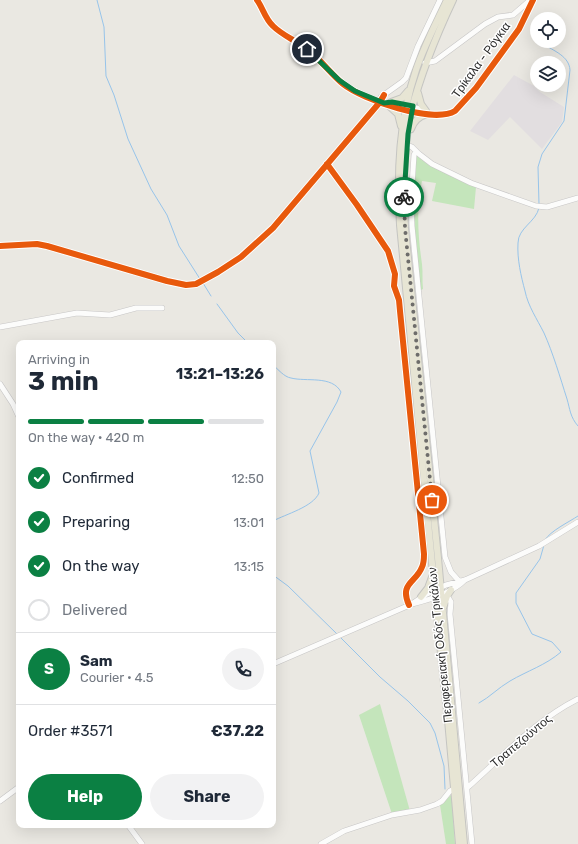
<!DOCTYPE html>
<meta charset="utf-8">
<style>
:root{--surface:#fff;--page:#f2f2f3;--text:#1f2937;--muted:#747a83;--line:#e0e1e3;--accent:#0b8043}
body{margin:0;font-family:Rubik,sans-serif;background:var(--page);color:var(--text);height:100vh;display:flex;flex-direction:column;font-size:15px;white-space:nowrap}
*{box-sizing:border-box;margin:0}
p{font-size:13px;color:var(--muted)}
.icon{flex:none;width:22px;height:22px;fill:none;stroke:currentColor;stroke-width:2;stroke-linecap:round;stroke-linejoin:round}
.map{position:relative;flex:1;overflow:hidden}
.panel{position:absolute;left:16px;top:340px;width:260px;height:488px;display:flex;flex-direction:column;background:var(--surface);border-radius:8px;box-shadow:0 4px 16px #0002}
.panel>*{flex:none}
.tools{position:absolute;left:530px;top:12px;display:grid;gap:8px}
.tools a{display:grid;place-items:center;width:36px;height:36px;border-radius:50%;background:var(--surface);box-shadow:0 4px 16px #0002;font-size:20px}
.pin{position:absolute;display:grid;place-items:center;width:34px;height:34px;color:#fff;margin:-17px;border:2px solid #fff;border-radius:50%;box-shadow:0 1px 4px #0007}
.courier{position:absolute;display:grid;place-items:center;width:40px;height:40px;margin:-20px;border:3px solid #0b8043;border-radius:50%;background:#fff;color:#222;box-shadow:0 1px 5px #0007}
.summary em{font-style:normal;font-weight:700}
.summary div{display:flex;flex-direction:column-reverse}
.summary{display:flex;align-items:center;justify-content:space-between;height:68px;padding:0 12px}
h1{font-size:26px;font-weight:700;line-height:30px}
.bar{display:grid;grid-template-columns:repeat(4,1fr);gap:6px 4px;align-content:center;height:48px;padding:0 12px}
.bar i{height:5px;border-radius:3px;background:var(--line)}
.bar .current{background:var(--accent)}
.bar p{grid-column:span 4}
.line{display:flex;align-items:center;gap:10px;padding:0 12px;border-top:1px solid var(--line)}
.line div{flex:1}
.round{display:grid;place-items:center;flex:none;width:42px;height:42px;border-radius:21px;background:var(--page)}
ol{padding:0 12px;list-style:none}
li{display:flex;align-items:center;gap:12px;height:44px}
li p{margin-inline-start:auto}
li .icon{padding:4px;border-radius:50%;background:var(--accent);color:#fff;stroke-width:4}
li:last-child{color:var(--muted)}
li i{width:22px;height:22px;border:2px solid var(--line);border-radius:50%}
.primary-button{display:flex;gap:8px;margin-top:auto;padding:8px 12px}
.primary-button a{flex:1;height:46px;border-radius:24px;background:var(--accent);color:#fff;font-size:16px;font-weight:700;line-height:46px;text-align:center}
.primary-button a+a{background:var(--page);color:var(--text)}
.map>svg:first-child{display:block}
.industrial{fill:#e2dee0}
.green{fill:#c4e5bb}
.lines{fill:none;stroke-linecap:round;stroke-linejoin:round}
.stream{stroke:#97c4ea;stroke-width:1}
.minor-casing{stroke:#c7c6c6;stroke-width:6}
.major-casing{stroke:#c5c5c2;stroke-width:8}
.minor{stroke:#fcfcfb;stroke-width:5}
.major{stroke:#e7e5d4;stroke-width:6}
.cycleway-casing{stroke:#fff;stroke-width:8}
.cycleway{stroke:#e8590c;stroke-width:6}
.done{stroke:#6e6d6b;stroke-width:4;stroke-dasharray:0 7.2}
.route{stroke:#0b8043;stroke-width:5}
.labels{text-anchor:middle;stroke-width:3;stroke-linejoin:round;paint-order:stroke}
.street-label{font-size:12px;fill:#2b2b2b;stroke:#fff}
</style>
<div class="map">
<svg width="578" height="844" viewBox="0 0 578 844">
<rect width="100%" height="100%" fill="#eae8e2"/>
<!-- industrial -->
<path class="industrial" d="M514,75L534,86L540,92L564,107L562,122L542,149L510,117L488,140L470,131Z"/>
<!-- green -->
<path class="green" d="M416,154L476,187L474,209L432,201L436,183L422,181C416,208 418,237 422,264C423,272 422,281 423,289L421,290L412,205Z
M380,704L410,811L392,814L359,715Z
M451,795L452,797L455,844H446L440,805Z"/>
<g class="lines">
<!-- stream -->
<path class="stream" d="M97,0L104,27L106,76L114,95L128,139L151,189L167,215L179,246L200,279
M539,204L538,167L542,154L564,121L570,70C569,56 554,51 543,44
M539,208C536,222 518,228 518,243C517,259 521,276 525,291C528,306 537,319 544,333C553,353 560,377 567,399C570,409 570,417 578,426
M203,283L211,296
M217,304L238,333L248,343
M273,365C278,369 284,377 291,378C306,382 332,375 341,392L337,402L310,451L319,493C313,507 286,514 273,521
M545,540C550,531 569,522 578,516
M273,575L288,586L337,634
M341,638L380,677L408,701L430,723L435,733L444,766L445,789
M479,703C490,697 498,688 510,681C527,671 546,665 561,652L552,642L532,634L516,603V593L540,559L544,545"/>
<!-- minor casing -->
<g class="minor-casing">
<path id="minor" d="M257,0L271,25L282,34L307,49L339,80L349,88L365,96L381,102
M425,63L435,61L485,24L498,17L513,15L529,1L533,0
M381,97L402,82L406,78L418,46L440,0
M391,102L406,105L426,111
M389,105L427,114L447,115L455,111L476,88L519,29L533,0
M407,145L412,147L419,154L432,164L471,183L536,206L547,207L578,198
M416,151L414,155L411,201L412,226L445,557L451,572L459,581
M327,164L357,205L388,251L395,274L394,286L399,300L400,311L424,554C424,558 424,563 422,567C416,583 399,583 409,605
M0,246L37,244L47,246L167,281L186,285L196,284L218,272L241,257L273,228L380,102L384,95
M0,327L77,313L110,315L136,308H162
M0,384L13,404L19,417
M447,596L451,602L450,614L472,844
M413,603L427,594L446,585L465,580L539,546L578,522
M273,664L412,604C429,600 452,593 465,580
M467,788C502,757 536,720 578,699
M0,801L19,787
M128,825L142,844
M321,844L344,831L392,815L420,810L437,804L442,801L450,791L454,789"/>
</g>
<!-- major casing -->
<g class="major-casing">
<path id="major" d="M447,0C436,23 424,46 416,70C399,120 397,172 400,225C416,390 430,555 448,720C452,761 455,803 459,844
M453,0C436,36 421,73 411,112C403,148 403,191 405,228L438,558L464,844
M418,93L421,104L426,111
M391,102L402,98L408,91
M387,104L398,114L401,126
M411,129C414,121 418,117 427,114
M421,597L428,588L432,577
M443,608L447,596L451,590"/>
</g>
<!-- minor -->
<use href="#minor" class="minor"/>
<!-- major -->
<use href="#major" class="major"/>
<!-- cycleway casing -->
<g class="cycleway-casing">
<path id="cycleway" d="M257,0C263,8 265,19 273,26C283,36 297,41 308,50C321,60 331,74 343,84C363,100 433,124 455,111L476,88L519,29L533,0
M327,164L357,205L388,251L395,274L394,286L399,300L400,311L424,554C424,558 424,563 422,567C416,583 399,583 409,605
M0,246L37,244L47,246L167,281L186,285L196,284L218,272L241,257L273,228L380,102L384,95"/>
</g>
<!-- cycleway -->
<use href="#cycleway" class="cycleway"/>
</g>
<g class="lines">
<!-- done -->
<path class="done" d="M404,197L405,228L432,500"/>
<!-- route -->
<path class="route" d="M307,49L339,80L355,91L384,103L392,102L413,106L408,134L404,197"/>
</g>
<g class="labels">
<!-- street labels -->
<g class="street-label">
<text transform="translate(481 60) rotate(-54)" y="4">Τρίκαλα - Ρόγκια</text>
<text transform="translate(440 645) rotate(-96)" y="4">Περιφερειακή Οδός Τρικάλων</text>
<text transform="translate(521 741) rotate(-40)" y="4">Τραπεζούντος</text>
</g>
</g>
</svg>
<div class="tools">
<a><svg class="icon" aria-label="locate" viewBox="0 0 24 24"><circle cx="12" cy="12" r="6"/><path d="M12 2v4M12 18v4M2 12h4M18 12h4"/></svg></a>
<a><svg class="icon" aria-label="layers" viewBox="0 0 24 24"><path d="M12 4l9 5-9 5-9-5zM3 14l9 5 9-5"/></svg></a>
</div>
<div class="pin" style="left:432px;top:500px;background:#ea580c"><svg class="icon" aria-label="bag" viewBox="0 0 24 24"><path d="M5 8h14l-1 12H6zM9 8a3 3 0 0 1 6 0"/></svg></div>
<div class="pin" style="left:307px;top:49px;background:#1f2937"><svg class="icon" aria-label="home" viewBox="0 0 24 24"><path d="M3 11l9-7 9 7M6 9v11h12V9"/></svg></div>
<div class="courier" style="left:404px;top:197px"><svg class="icon" aria-label="bike" viewBox="0 0 24 24"><circle cx="6" cy="16" r="4"/><circle cx="18" cy="16" r="4"/><path d="M6 16l4-8h5l3 8M10 8l3 8H6M13 5h3"/></svg></div>
<section class="panel">
<div class="summary"><div><h1>3 min</h1><p>Arriving in</p></div><em>13:21–13:26</em></div>
<div class="bar"><i class="current"></i><i class="current"></i><i class="current"></i><i></i><p>On the way · 420 m</p></div>
<ol>
<li><svg class="icon" aria-label="check" viewBox="0 0 24 24"><path d="M5 12l5 5 9-10"/></svg>Confirmed<p>12:50</p></li>
<li><svg class="icon" aria-label="check" viewBox="0 0 24 24"><path d="M5 12l5 5 9-10"/></svg>Preparing<p>13:01</p></li>
<li><svg class="icon" aria-label="check" viewBox="0 0 24 24"><path d="M5 12l5 5 9-10"/></svg>On the way<p>13:15</p></li>
<li><i></i>Delivered</li>
</ol>
<div class="line" style="height:72px"><b class="round" style="background:var(--accent);color:#fff">S</b><div><b>Sam</b><p>Courier · 4.5</p></div><a class="round"><svg class="icon" aria-label="phone" viewBox="0 0 24 24"><path d="M5 4h4l2 5-3 2q2 4 5 5l2-3 5 2v4C11 20 4 13 5 4z"/></svg></a></div>
<div class="line" style="height:52px"><div>Order #3571</div><b>€37.22</b></div>
<div class="primary-button"><a>Help</a><a>Share</a></div>
</section>
</div>
